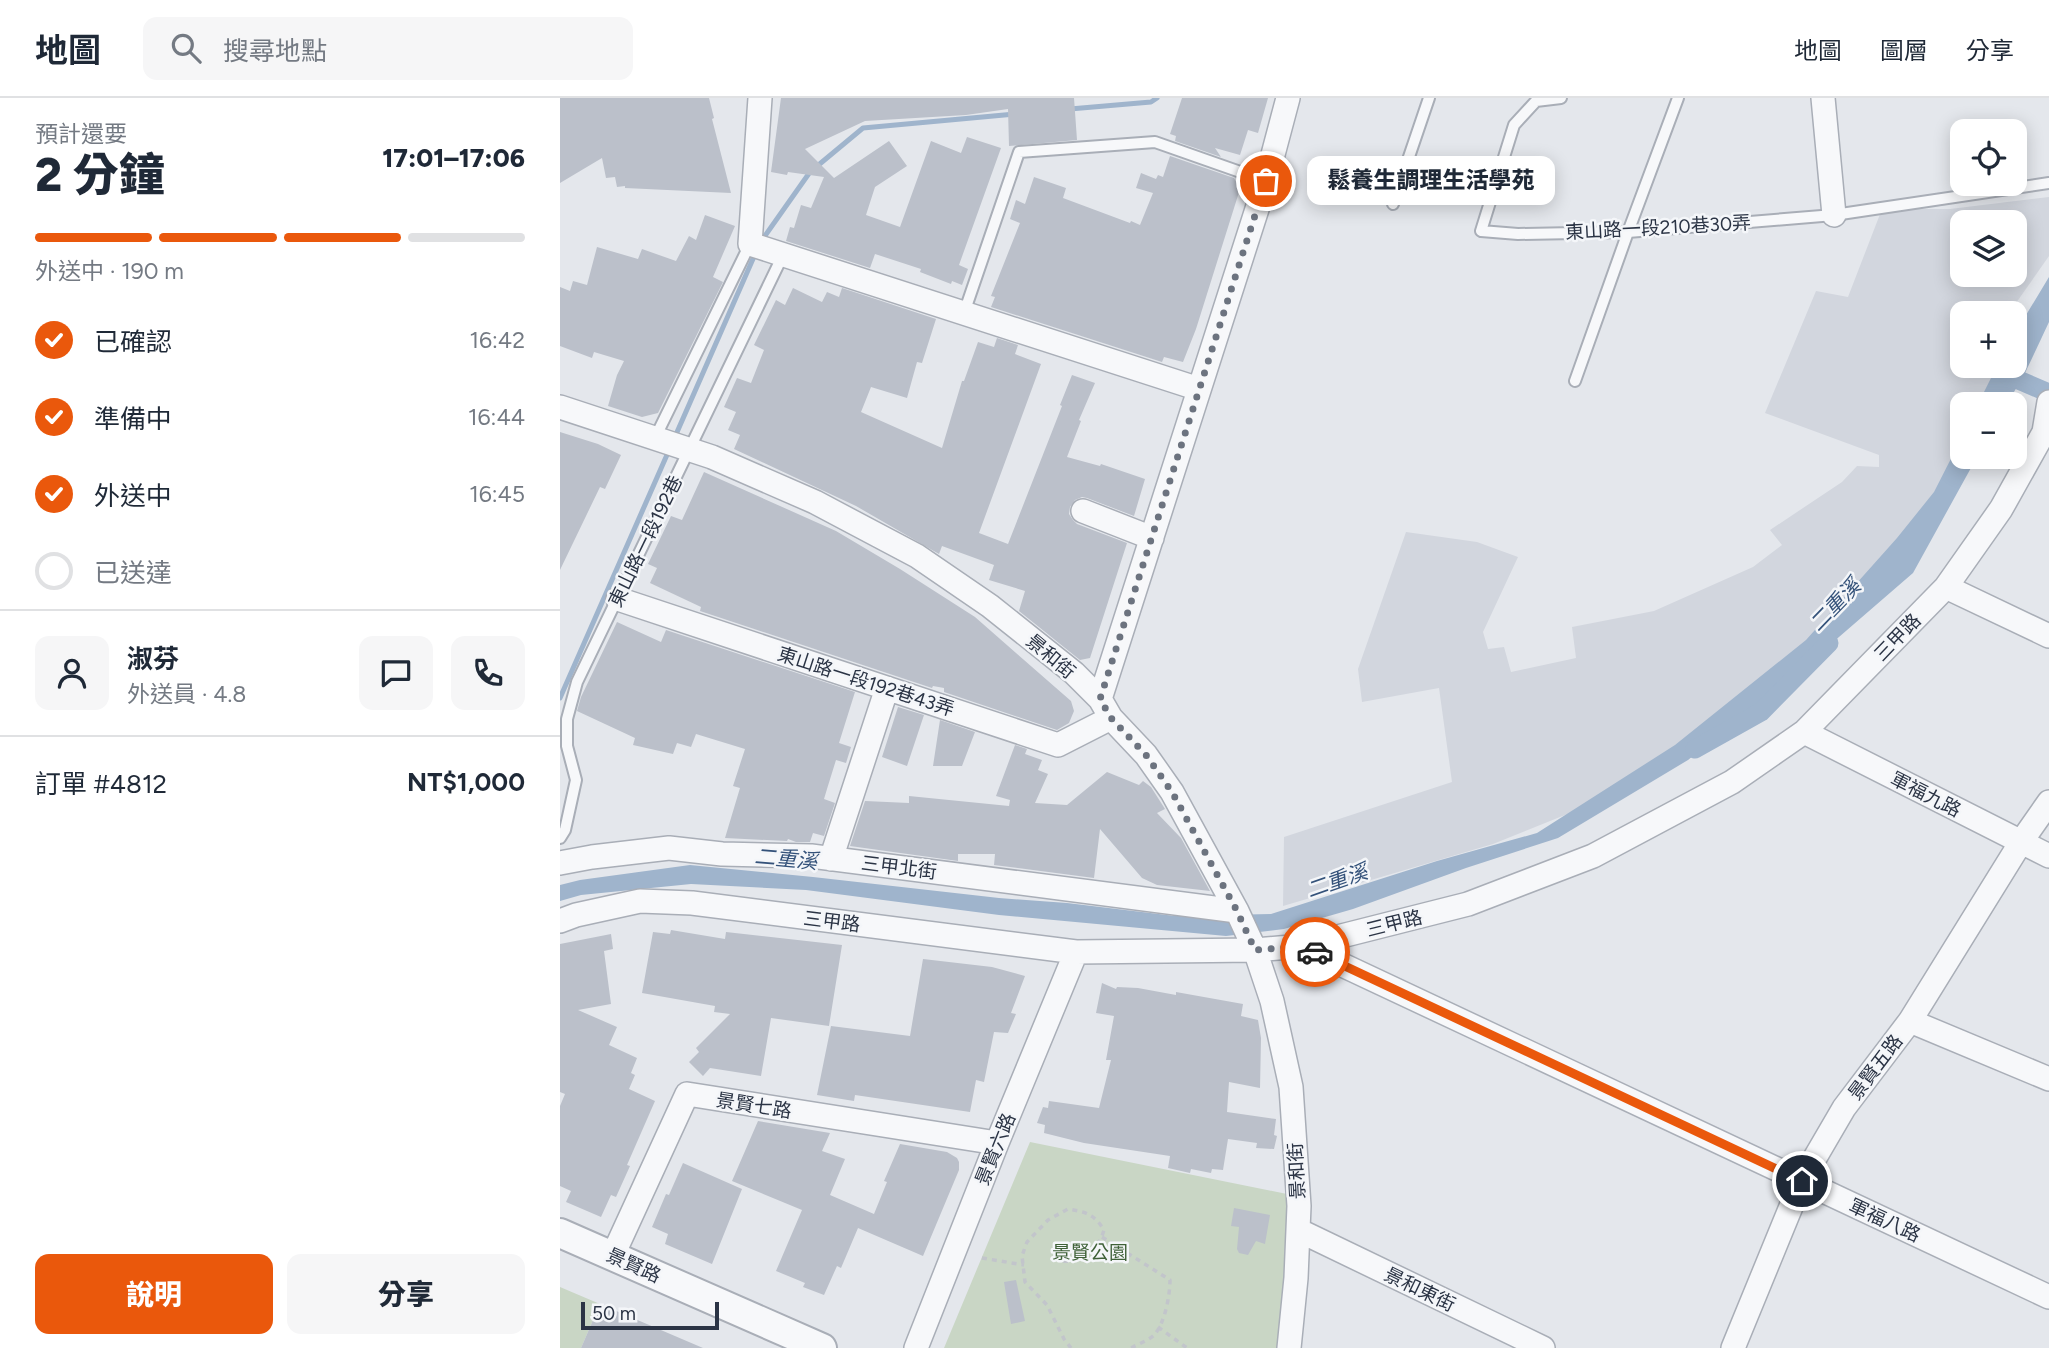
<!DOCTYPE html>
<html lang="zh-TW">
<meta charset="utf-8">
<style>
:root{--surface:#fff;--page:#f6f6f7;--text:#1f2937;--muted:#747a83;--line:#e0e1e3;--accent:#ea580c}
body{margin:0;font-family:Figtree,"Noto Sans TC",sans-serif;background:var(--page);color:var(--text);height:100vh;display:flex;flex-direction:column;font-size:26px;white-space:nowrap}
*{box-sizing:border-box;margin:0}
p{font-size:23px;color:var(--muted)}
.icon{flex:none;width:38px;height:38px;fill:none;stroke:currentColor;stroke-width:2;stroke-linecap:round;stroke-linejoin:round}
.map{position:relative;flex:1;overflow:hidden}
.drawer{display:flex;flex-direction:column;background:var(--surface);width:560px}
.drawer>*{flex:none}
.tools{position:absolute;left:1390px;top:21px;display:grid;gap:14px}
.tools a{display:grid;place-items:center;width:77px;height:77px;border-radius:14px;background:var(--surface);box-shadow:0 4px 18px #0003;font-size:35px}
.scale{position:absolute;left:21px;bottom:18px;width:138px;box-sizing:border-box;padding-left:7px;border:4px solid #2b3445;border-top:0;font-size:19px;line-height:24px;white-space:nowrap;color:#2b3445;-webkit-text-stroke:5px #f4f6f9;paint-order:stroke}
.pin{position:absolute;display:grid;place-items:center;width:60px;height:60px;color:#fff;margin:-30px;border:4px solid #fff;border-radius:50%;box-shadow:0 2px 7px #0007}
.courier{position:absolute;display:grid;place-items:center;width:70px;height:70px;margin:-35px;border:5px solid #ea580c;border-radius:50%;background:#fff;color:#222;box-shadow:0 2px 9px #0007}
.bubble{position:absolute;height:49px;border-radius:14px;background:var(--surface);box-shadow:0 4px 18px #0003;font-size:23px;font-weight:800;line-height:49px;text-align:center}
.summary em{font-style:normal;font-weight:800}
.summary div{display:flex;flex-direction:column-reverse}
.summary{display:flex;align-items:center;justify-content:space-between;height:119px;padding:0 35px}
h1{font-size:46px;font-weight:800;line-height:52px}
.bar{display:grid;grid-template-columns:repeat(4,1fr);gap:10px 7px;align-content:center;height:84px;padding:0 35px}
.bar i{height:9px;border-radius:5px;background:var(--line)}
.bar .current{background:var(--accent)}
.bar p{grid-column:span 4}
.line{display:flex;align-items:center;gap:18px;padding:0 35px;border-top:2px solid var(--line)}
.line div{flex:1}
.round{display:grid;place-items:center;flex:none;width:74px;height:74px;border-radius:14px;background:var(--page)}
ol{padding:0 35px;list-style:none}
li{display:flex;align-items:center;gap:21px;height:77px}
li p{margin-inline-start:auto}
li .icon{padding:7px;border-radius:50%;background:var(--accent);color:#fff;stroke-width:4}
li:last-child{color:var(--muted)}
li i{width:38px;height:38px;border:4px solid var(--line);border-radius:50%}
.button{display:flex;gap:14px;margin-top:auto;padding:14px 35px}
.button a{flex:1;height:80px;border-radius:14px;background:var(--accent);color:#fff;font-size:28px;font-weight:800;line-height:80px;text-align:center}
.button a+a{background:var(--page);color:var(--text)}
header{display:flex;align-items:center;gap:42px;box-sizing:border-box;height:98px;padding:0 35px;background:var(--surface);border-bottom:2px solid var(--line)}
header strong{font-size:33px}
nav{display:flex;gap:38px;margin-inline-start:auto;font-size:24px}
.search{width:490px;height:63px;background:var(--page);display:flex;align-items:center;gap:18px;box-sizing:border-box;padding:0 24px;border-radius:14px;color:var(--muted);font-size:26px}
main{display:flex;flex:1;min-height:0}
.map>svg:first-child{display:block}
.built{fill:#d2d6de;fill-rule:evenodd}
.green{fill:#c9d6c5}
.water{fill:#9fb4cc}
.lines{fill:none;stroke-linecap:round;stroke-linejoin:round}
.stream{stroke:#9fb4cc;stroke-width:5}
.canal{stroke:#9fb4cc;stroke-width:19}
.building{fill:#bbc0ca}
.service-casing{stroke:#a9aeb7;stroke-width:14}
.minor-casing{stroke:#a9aeb7;stroke-width:26}
.tertiary-casing{stroke:#a9aeb7;stroke-width:32}
.path{stroke:#c2c5cb;stroke-width:3.5;stroke-dasharray:5 5;stroke-linecap:butt}
.service{stroke:#f7f8fa;stroke-width:10}
.minor{stroke:#f7f8fa;stroke-width:23}
.tertiary{stroke:#f7f8fa;stroke-width:28}
.done{stroke:#6c737f;stroke-width:7;stroke-dasharray:0 12.6}
.route{stroke:#ea580c;stroke-width:9}
.labels{text-anchor:middle;stroke-width:5;stroke-linejoin:round;paint-order:stroke}
.street-label{font-size:19px;fill:#2b3445;stroke:#f4f6f9}
.park-label{font-size:19px;fill:#3f6138;stroke:#f4f6f9}
.water-label{font-size:21px;font-style:italic;fill:#34527a;stroke:#f4f6f9}
</style>
<header>
<strong>地圖</strong>
<div class="search"><svg class="icon" aria-label="search" viewBox="0 0 24 24"><circle cx="10" cy="10" r="6"/><path d="M15 15l6 6"/></svg>搜尋地點</div>
<nav><a>地圖</a><a>圖層</a><a>分享</a></nav>
</header>
<main>
<section class="drawer">
<div class="summary"><div><h1>2 分鐘</h1><p>預計還要</p></div><em>17:01–17:06</em></div>
<div class="bar"><i class="current"></i><i class="current"></i><i class="current"></i><i></i><p>外送中 · 190 m</p></div>
<ol>
<li><svg class="icon" aria-label="check" viewBox="0 0 24 24"><path d="M5 12l5 5 9-10"/></svg>已確認<p>16:42</p></li>
<li><svg class="icon" aria-label="check" viewBox="0 0 24 24"><path d="M5 12l5 5 9-10"/></svg>準備中<p>16:44</p></li>
<li><svg class="icon" aria-label="check" viewBox="0 0 24 24"><path d="M5 12l5 5 9-10"/></svg>外送中<p>16:45</p></li>
<li><i></i>已送達</li>
</ol>
<div class="line" style="height:126px"><a class="round"><svg class="icon" aria-label="person" viewBox="0 0 24 24"><circle cx="12" cy="8" r="4"/><path d="M4 21q1-7 8-7t8 7"/></svg></a><div><b>淑芬</b><p>外送員 · 4.8</p></div><a class="round"><svg class="icon" aria-label="chat" viewBox="0 0 24 24"><path d="M4 5h16v11H9l-5 4z"/></svg></a><a class="round"><svg class="icon" aria-label="phone" viewBox="0 0 24 24"><path d="M5 4h4l2 5-3 2q2 4 5 5l2-3 5 2v4C11 20 4 13 5 4z"/></svg></a></div>
<div class="line" style="height:91px"><div>訂單 #4812</div><b>NT$1,000</b></div>
<div class="button"><a>說明</a><a>分享</a></div>
</section>
<div class="map">
<svg width="1489" height="1250" viewBox="0 0 1489 1250">
<rect width="100%" height="100%" fill="#e4e7ec"/>
<!-- built -->
<path class="built" d="M1489,99V158L1449,215H1402V268H1454V225L1465,245L1436,306H1402V359L1271,536L1077,688L933,746L723,808L724,739L892,684L879,590L802,604L798,571L846,434L917,444L958,459L923,534L928,551L944,549L951,574L1016,560L1012,529L1094,513L1193,469L1222,447L1210,432L1282,384L1297,368L1319,369V357L1205,315L1256,193L1288,199L1322,111H1390ZM1402,124H1454V177H1402Z"/>
<!-- green -->
<path class="green" d="M470,1044L727,1096L728,1157L718,1250H384Z
M0,1189L40,1206L21,1250H0Z"/>
<!-- water -->
<path class="water" d="M1489,179V224L1465,275L1447,306H1418L1437,268H1454V237Z
M1402,339V359H1417L1353,475L1257,558L1128,662L998,740L906,770L793,811L724,831L666,838L439,817L246,792L131,786L21,797L0,803V787L20,782L130,767L253,779L439,800L507,805L615,818L711,816L877,763L977,735L1115,647L1246,542L1337,440L1374,394Z"/>
<g class="lines">
<!-- stream -->
<path class="stream" d="M510,11L591,4L597,0
M202,142L250,74L303,30L455,16
M114,341L196,154
M0,600L110,350"/>
<!-- canal -->
<path class="canal" d="M1447,277L1489,295
M1135,651L1201,614L1269,545"/>
</g>
<!-- building -->
<path class="building" d="M0,0H149L154,20L152,21L171,95L65,90V88L57,89L55,79L46,80L42,60L0,85Z
M221,0H514L517,42L449,48L448,11L406,17L305,23L245,51L274,80L329,43L347,68L315,89L306,117L340,129L371,43L401,55L407,39L441,50L399,167L408,171L402,187L392,183L391,186L360,174L361,171L315,156L310,170L226,143L230,129L234,130L241,107L251,110L264,79L228,74L227,77L211,74Z
M622,0H708L698,35L688,32L680,57L655,50L661,59L615,43L616,38L610,36Z
M610,58L674,80L680,91L636,231L623,264L604,259L602,264L431,209L435,199L431,198L460,125L450,121L456,102L465,106L474,79L506,90L503,100L570,125L571,123L580,127L593,95L576,90L581,75L596,81L598,77L603,79Z
M145,117L175,128L153,179L163,184L98,315L82,319L48,308L57,277L64,263L34,254L32,260L0,248V189L10,193L13,183L27,187L37,149L78,161L82,151L116,163L129,138L136,142Z
M233,190L262,204L267,194L279,199L282,190L376,221L362,265L357,264L347,300L311,289L301,314L382,350L402,283H404L418,244L434,249L437,240L458,247L455,256L481,266L419,435L448,446L502,308L500,307L512,277L535,285L519,322L521,323L507,359L540,368L541,366L585,381L574,418L527,400L522,399L515,402L510,409L509,416L513,422L517,426L567,445L530,560L520,562L459,513L465,493L429,482L434,467L382,448L379,456L296,408L174,351L180,337L168,332L176,314L164,309L177,280L191,285L204,252L194,247L216,202L225,207Z
M0,334L38,346L61,357L45,391L40,389L0,472Z
M144,374L276,433L340,471L415,519L511,603L514,613L509,625L497,632L384,594V590L373,588L372,590L140,513L141,509L90,485L97,470L88,466L111,418L122,422Z
M57,524L101,544L106,532L295,594L279,645L291,649L286,665L276,662L267,691L264,701L275,705L264,738L253,735L250,744H236L228,741L227,743L165,740L180,690L173,688L185,651L136,636L131,649L117,645L113,656L73,647L75,640L17,613L21,599Z
M338,609L364,617L347,668L322,659Z
M380,622L415,634L402,668H373Z
M455,647L467,651L465,656L482,662L478,672L488,676L475,705L507,707L547,674L579,687L583,683L591,689L605,711L597,715L621,740L650,793L597,787L582,780L540,731L534,780L434,767L435,756H398V763L290,748L305,703L349,705V698L449,708L450,702L436,698Z
M111,832L165,841L166,834L282,847L269,928L211,920L201,978L150,970L143,978L129,964L139,954L136,950L170,916L154,914L155,908L82,895L93,834L110,836Z
M51,836L53,851L44,853L51,906L18,912L57,929L49,947L77,960L71,975L75,977L69,991L95,1003L67,1067L70,1068L56,1099L51,1097L41,1119L6,1104L11,1093L0,1088V1008L5,996L0,994V846Z
M363,861L432,869L465,878L451,915L456,916L448,935L434,934L424,984L416,982L410,1014L295,997L294,1003L257,997L271,928L350,938Z
M542,885L556,891L557,889L578,890L616,897V894L683,906L681,918L698,922L701,940L700,990L669,984L667,1014L716,1021L714,1037L717,1038L714,1051L696,1050L697,1045L668,1041L663,1072L652,1071L651,1075L631,1071L630,1075L608,1070L610,1058L524,1045L484,1035L485,1027L477,1025L483,1009L488,1010L489,1003L539,1010L551,962H546L554,918L536,915Z
M198,1023L270,1035L262,1053L285,1061L270,1097L314,1116L327,1084L324,1083L340,1046L387,1054L397,1060L399,1064V1072L363,1158L298,1130L281,1170L277,1168L264,1197L243,1189L245,1185L216,1173L242,1112L172,1083Z
M123,1065L182,1091L152,1166L105,1146L108,1136L92,1129L106,1096L109,1097Z
M674,1110L710,1117L705,1146L696,1143L688,1157L679,1155L677,1151L679,1129L671,1128Z
M456,1182L465,1223L451,1226L444,1184Z
M40,1206L143,1250H21Z"/>
<g class="lines">
<!-- service casing -->
<g class="service-casing">
<path id="service" d="M1001,0L976,3L954,27L921,133L958,136L1068,134L1274,117L1489,85
M833,106L869,0
M404,215L459,54L595,44L706,83
M1015,283L1068,134L1118,0
M95,340L190,146
M0,740L5,732L16,682L7,648V621L17,584L223,157"/>
</g>
<!-- minor casing -->
<g class="minor-casing">
<path id="minor" d="M200,0L190,146L639,291
M1263,0L1274,117
M0,309L152,359L255,404L357,458L430,508L514,575L540,601L551,620L586,657L612,694L677,813L695,852L712,903L731,989L739,1108L736,1180L729,1250
M523,413L592,440
M1386,489L1489,538
M58,501L498,647L551,620
M540,601L706,83L728,0
M1244,634L1489,758
M271,761L327,590
M0,765L32,759L109,750L162,756L251,758L677,813
M0,823L16,817L80,803L132,805L516,854L695,852L742,848L908,806L1033,758L1172,684L1244,634L1386,489L1441,411L1484,334L1489,304
M742,848L1489,1199
M1350,923L1489,981
M738,1132L983,1250
M53,1157L127,996L437,1045
M356,1250L437,1045L516,854
M1173,1250L1242,1082L1284,1010L1350,923L1461,744L1489,704"/>
</g>
<!-- tertiary casing -->
<g class="tertiary-casing">
<path id="tertiary" d="M0,1135L262,1250"/>
</g>
<!-- path -->
<path class="path" d="M542,1139L610,1182C610,1197 605,1224 595,1236C590,1242 578,1246 571,1250
M422,1160L464,1167
M503,1163C523,1165 539,1150 544,1132C534,1116 526,1114 508,1111L488,1122L467,1144L462,1158L465,1184L487,1207L504,1241L511,1250
M598,1229L627,1250"/>
<!-- service -->
<use href="#service" class="service"/>
<!-- minor -->
<use href="#minor" class="minor"/>
<!-- tertiary -->
<use href="#tertiary" class="tertiary"/>
</g>
<g class="lines">
<!-- done -->
<path class="done" d="M706,83L540,601L551,620L586,657L612,694L677,813L695,852L742,848L755,854"/>
<!-- route -->
<path class="route" d="M755,854L1242,1083"/>
</g>
<g class="labels">
<!-- street labels -->
<g class="street-label">
<text transform="translate(1098 129) rotate(-3)" y="7">東山路一段210巷30弄</text>
<text transform="translate(85 443) rotate(-64)" y="7">東山路一段192巷</text>
<text transform="translate(1337 539) rotate(-46)" y="7">三甲路</text>
<text transform="translate(491 558) rotate(40)" y="7">景和街</text>
<text transform="translate(306 583) rotate(18)" y="7">東山路一段192巷43弄</text>
<text transform="translate(1366 696) rotate(27)" y="7">軍福九路</text>
<text transform="translate(339 769) rotate(7)" y="7">三甲北街</text>
<text transform="translate(272 823) rotate(7)" y="7">三甲路</text>
<text transform="translate(834 825) rotate(-14)" y="7">三甲路</text>
<text transform="translate(1315 969) rotate(-53)" y="7">景賢五路</text>
<text transform="translate(194 1007) rotate(9)" y="7">景賢七路</text>
<text transform="translate(435 1051) rotate(-68)" y="7">景賢六路</text>
<text transform="translate(736 1073) rotate(-93)" y="7">景和街</text>
<text transform="translate(1325 1122) rotate(25)" y="7">軍福八路</text>
<text transform="translate(74 1167) rotate(24)" y="7">景賢路</text>
<text transform="translate(860 1191) rotate(26)" y="7">景和東街</text>
</g>
<!-- park labels -->
<g class="park-label">
<text x="530" y="1161">景賢公園</text>
</g>
<!-- water labels -->
<g class="water-label">
<text transform="translate(1275 507) rotate(-46)" y="7">二重溪</text>
<text transform="translate(226 761) rotate(5)" y="7">二重溪</text>
<text transform="translate(777 783) rotate(-19)" y="7">二重溪</text>
</g>
</g>
</svg>
<div class="tools">
<a><svg class="icon" aria-label="locate" viewBox="0 0 24 24"><circle cx="12" cy="12" r="6"/><path d="M12 2v4M12 18v4M2 12h4M18 12h4"/></svg></a>
<a><svg class="icon" aria-label="layers" viewBox="0 0 24 24"><path d="M12 4l9 5-9 5-9-5zM3 14l9 5 9-5"/></svg></a>
<a>+</a>
<a>−</a>
</div>
<div class="scale">50 m</div>
<div class="pin" style="left:706px;top:83px;background:#ea580c"><svg class="icon" aria-label="bag" viewBox="0 0 24 24"><path d="M5 8h14l-1 12H6zM9 8a3 3 0 0 1 6 0"/></svg></div>
<div class="pin" style="left:1242px;top:1083px;background:#1f2937"><svg class="icon" aria-label="home" viewBox="0 0 24 24"><path d="M3 11l9-7 9 7M6 9v11h12V9"/></svg></div>
<div class="courier" style="left:755px;top:854px"><svg class="icon" aria-label="car" viewBox="0 0 24 24"><path d="M5 17H2v-5l4-1 3-4h7l3 4 3 1v5h-3M9 17h6M6 11h13"/><circle cx="7" cy="17" r="2"/><circle cx="17" cy="17" r="2"/></svg></div>
<div class="bubble" style="left:747px;top:58px;width:248px">鬆養生調理生活學苑</div>
</div>
</main>
